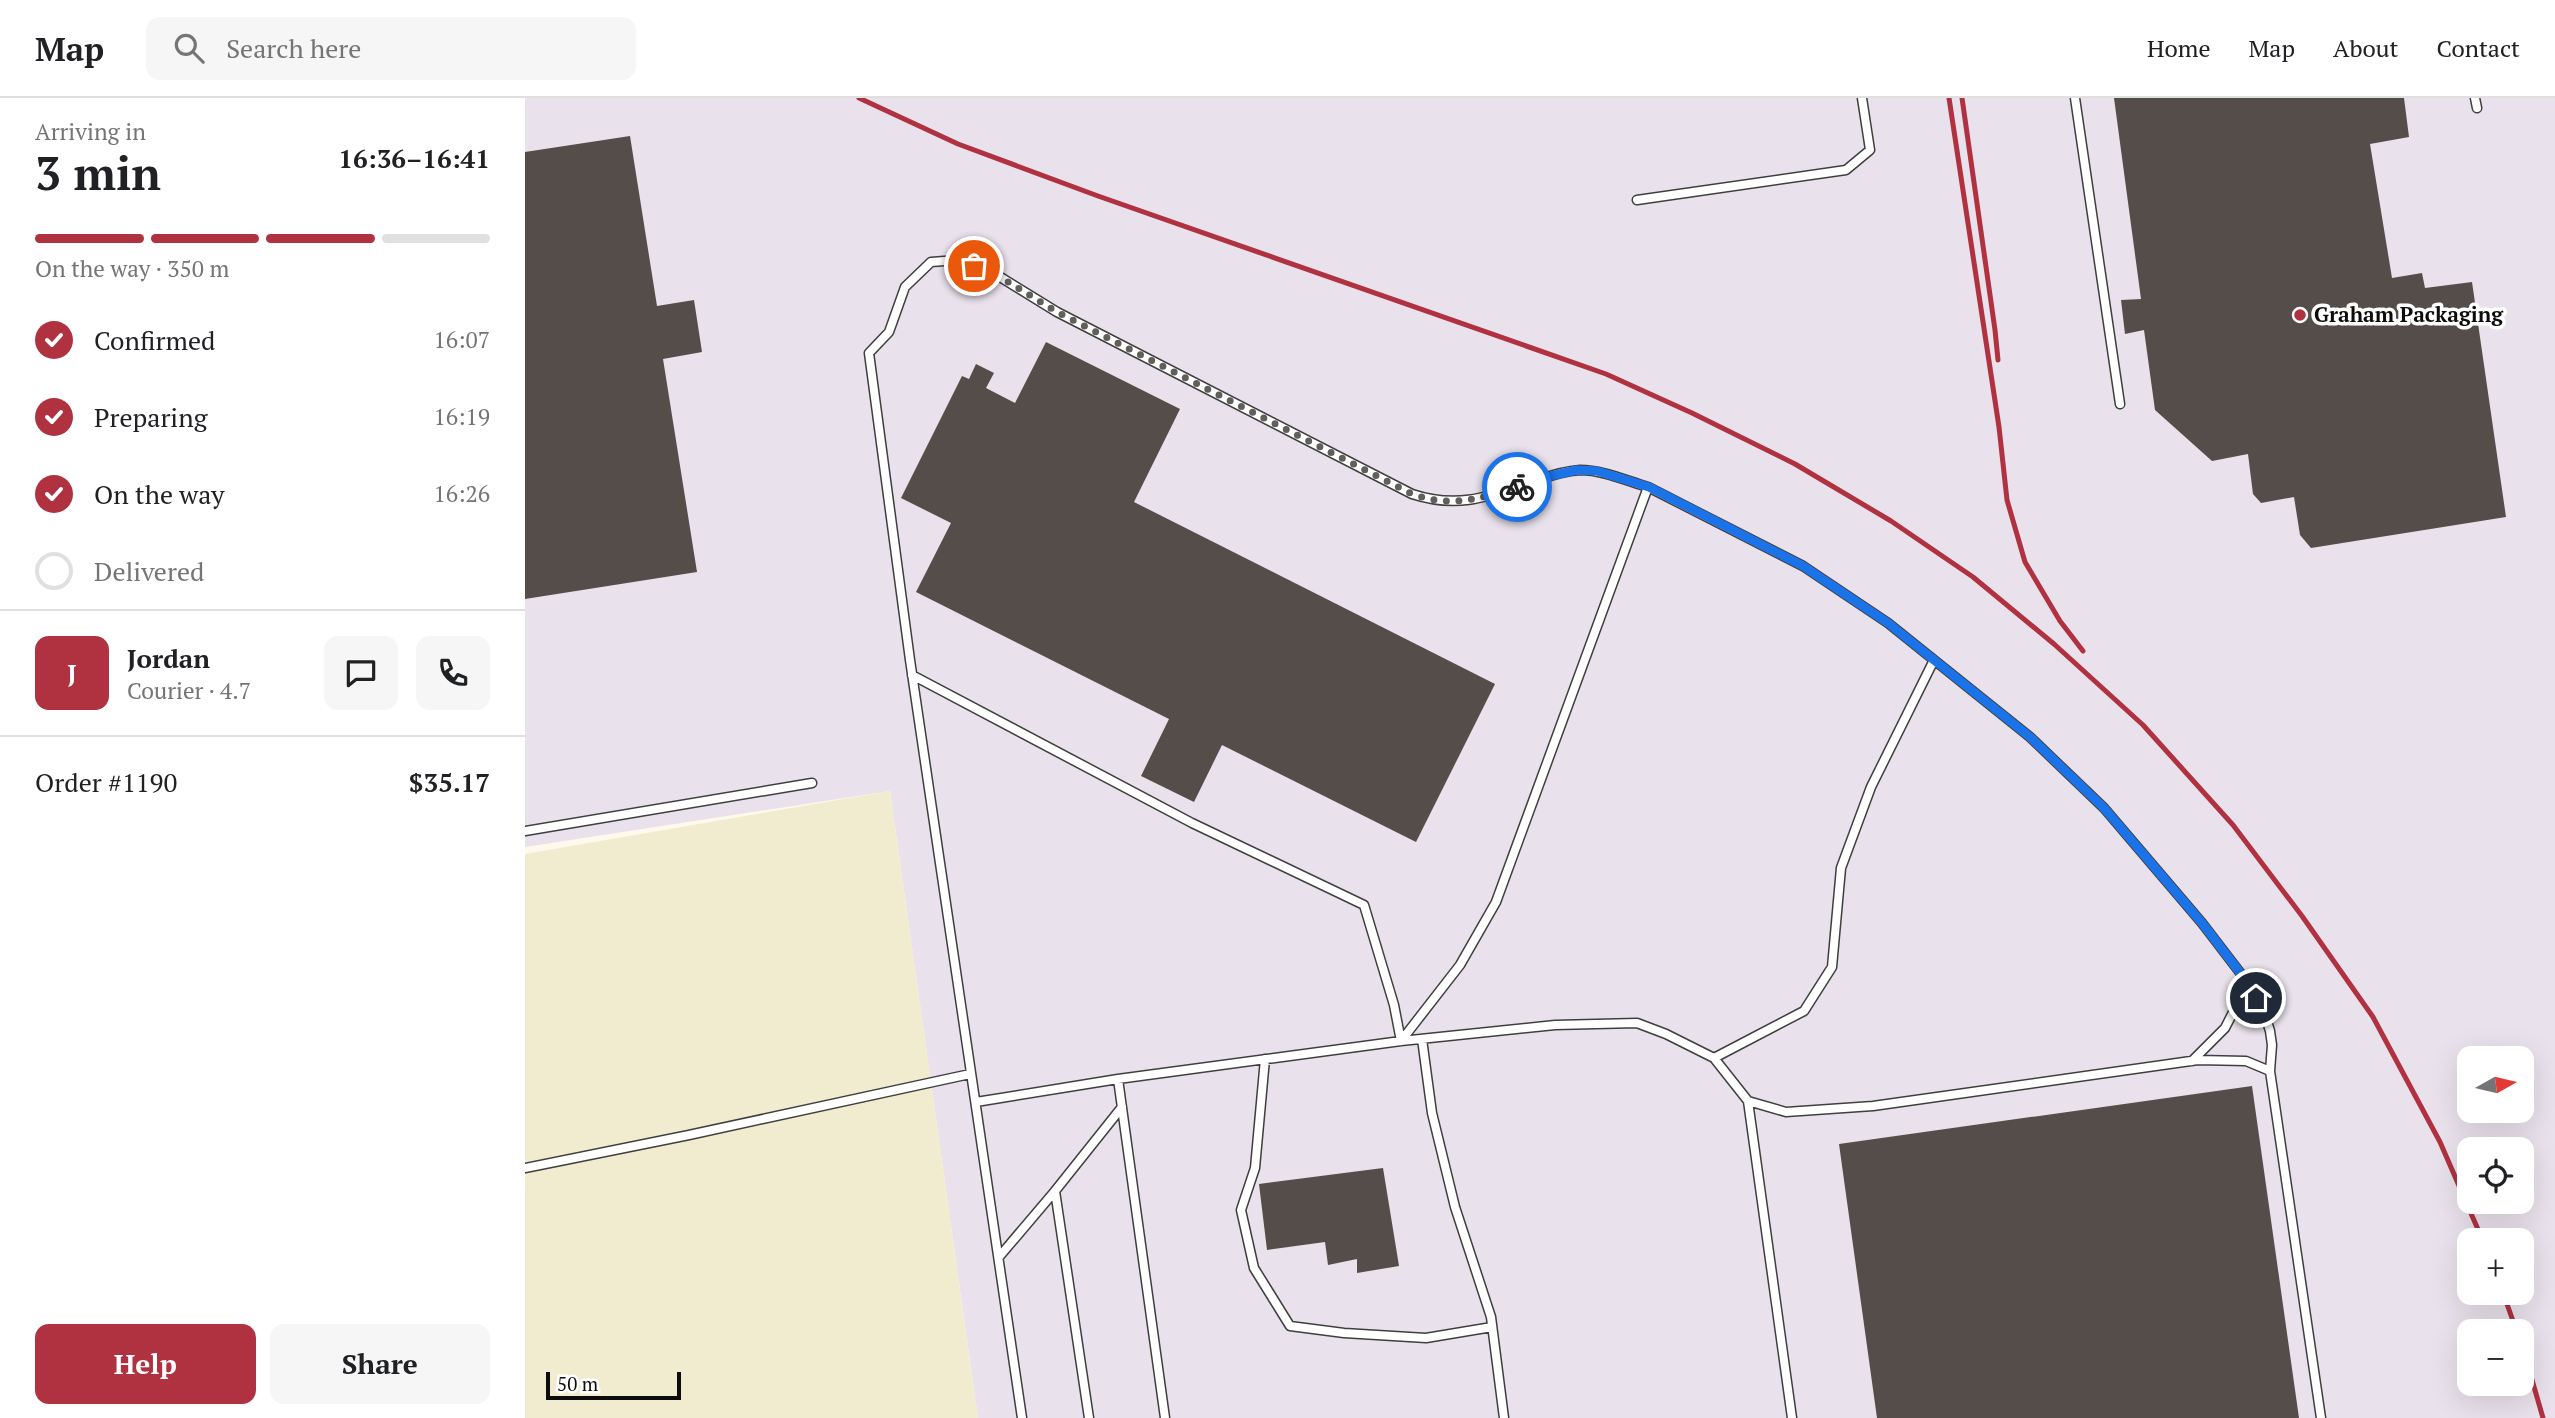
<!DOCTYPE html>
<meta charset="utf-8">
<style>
:root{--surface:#fff;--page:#f6f6f6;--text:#202124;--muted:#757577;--line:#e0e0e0;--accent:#b03140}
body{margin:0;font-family:"PT Serif",serif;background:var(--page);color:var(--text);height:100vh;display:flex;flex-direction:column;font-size:26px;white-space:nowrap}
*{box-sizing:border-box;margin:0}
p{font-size:23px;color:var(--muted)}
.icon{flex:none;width:38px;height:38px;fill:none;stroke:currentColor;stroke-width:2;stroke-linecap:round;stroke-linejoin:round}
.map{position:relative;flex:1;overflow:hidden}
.panel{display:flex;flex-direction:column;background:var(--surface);width:525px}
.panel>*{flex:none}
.needle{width:46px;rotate:82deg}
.controls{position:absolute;left:1932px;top:948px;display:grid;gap:14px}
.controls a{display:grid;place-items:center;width:77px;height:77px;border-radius:14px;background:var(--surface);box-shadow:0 7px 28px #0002;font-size:35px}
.scale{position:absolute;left:21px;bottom:18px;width:135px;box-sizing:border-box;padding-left:7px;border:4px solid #0c0c0c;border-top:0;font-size:19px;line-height:24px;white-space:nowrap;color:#0c0c0c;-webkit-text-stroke:5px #fff;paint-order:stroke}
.pin{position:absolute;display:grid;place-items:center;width:60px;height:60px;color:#fff;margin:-30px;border:4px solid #fff;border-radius:50%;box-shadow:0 2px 7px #0007}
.courier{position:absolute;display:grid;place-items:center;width:70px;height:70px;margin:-35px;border:5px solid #1a73e8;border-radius:50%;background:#fff;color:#222;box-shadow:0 2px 9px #0007}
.head em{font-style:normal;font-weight:700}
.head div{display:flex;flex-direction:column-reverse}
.head{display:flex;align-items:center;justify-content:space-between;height:119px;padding:0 35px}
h1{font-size:46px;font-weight:700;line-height:52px}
.bar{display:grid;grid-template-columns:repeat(4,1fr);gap:10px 7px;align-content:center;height:84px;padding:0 35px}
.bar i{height:9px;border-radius:5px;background:var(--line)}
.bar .on{background:var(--accent)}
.bar p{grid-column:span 4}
.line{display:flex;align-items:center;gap:18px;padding:0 35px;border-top:2px solid var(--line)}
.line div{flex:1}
.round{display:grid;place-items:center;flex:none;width:74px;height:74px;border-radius:14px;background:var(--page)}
ol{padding:0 35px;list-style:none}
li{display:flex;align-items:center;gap:21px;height:77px}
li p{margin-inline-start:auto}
li .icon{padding:7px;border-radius:50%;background:var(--accent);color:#fff;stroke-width:4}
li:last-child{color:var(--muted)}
li i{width:38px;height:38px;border:4px solid var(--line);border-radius:50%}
.primary-button{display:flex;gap:14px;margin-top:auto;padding:14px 35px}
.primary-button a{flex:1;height:80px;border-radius:14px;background:var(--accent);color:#fff;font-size:28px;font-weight:700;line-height:80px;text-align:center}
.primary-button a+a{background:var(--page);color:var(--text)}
header{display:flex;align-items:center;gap:42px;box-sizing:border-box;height:98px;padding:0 35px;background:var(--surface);border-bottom:2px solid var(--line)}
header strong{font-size:33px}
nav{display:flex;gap:38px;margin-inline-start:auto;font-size:24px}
.search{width:490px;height:63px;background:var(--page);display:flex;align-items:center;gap:18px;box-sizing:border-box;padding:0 24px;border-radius:14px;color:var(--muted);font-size:26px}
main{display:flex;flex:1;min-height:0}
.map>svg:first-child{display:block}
.industrial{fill:#e9e1eb;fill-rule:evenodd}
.farmland{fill:#f1ecd0}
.building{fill:#544d4a}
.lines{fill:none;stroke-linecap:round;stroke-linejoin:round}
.service-casing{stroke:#3f3f3f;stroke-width:11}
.service{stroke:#fff;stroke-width:8}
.rail{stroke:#b03140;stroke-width:5}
.done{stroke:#605f5b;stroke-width:7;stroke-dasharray:0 12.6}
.route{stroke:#1a73e8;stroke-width:9}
.poi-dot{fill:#b03140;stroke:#fff;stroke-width:2.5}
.labels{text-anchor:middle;stroke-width:7;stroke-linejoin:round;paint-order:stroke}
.poi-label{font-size:21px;font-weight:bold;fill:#0c0c0c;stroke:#fff;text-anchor:start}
</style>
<header>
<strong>Map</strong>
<div class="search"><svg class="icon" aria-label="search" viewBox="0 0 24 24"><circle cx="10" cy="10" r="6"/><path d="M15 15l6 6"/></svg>Search here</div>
<nav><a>Home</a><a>Map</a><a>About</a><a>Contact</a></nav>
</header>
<main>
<section class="panel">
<div class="head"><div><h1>3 min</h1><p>Arriving in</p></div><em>16:36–16:41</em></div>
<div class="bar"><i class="on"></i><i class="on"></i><i class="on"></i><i></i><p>On the way · 350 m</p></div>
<ol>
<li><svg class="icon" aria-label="check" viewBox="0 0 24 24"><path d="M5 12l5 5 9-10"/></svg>Confirmed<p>16:07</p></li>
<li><svg class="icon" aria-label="check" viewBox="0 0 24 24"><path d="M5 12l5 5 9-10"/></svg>Preparing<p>16:19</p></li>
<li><svg class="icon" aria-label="check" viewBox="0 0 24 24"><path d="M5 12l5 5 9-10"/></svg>On the way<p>16:26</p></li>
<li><i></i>Delivered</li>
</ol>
<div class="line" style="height:126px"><b class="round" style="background:var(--accent);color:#fff">J</b><div><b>Jordan</b><p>Courier · 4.7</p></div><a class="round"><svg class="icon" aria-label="chat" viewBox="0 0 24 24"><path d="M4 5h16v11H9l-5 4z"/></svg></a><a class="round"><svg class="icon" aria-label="phone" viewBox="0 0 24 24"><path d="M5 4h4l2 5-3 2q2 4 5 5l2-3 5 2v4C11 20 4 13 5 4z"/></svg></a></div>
<div class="line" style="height:91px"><div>Order #1190</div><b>$35.17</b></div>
<div class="primary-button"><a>Help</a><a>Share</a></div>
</section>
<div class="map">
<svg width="2030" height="1320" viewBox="0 0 2030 1320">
<rect width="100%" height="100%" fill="#fdf9ed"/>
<!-- industrial -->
<path class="industrial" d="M0,0H2030V1320H453L365,693L0,749ZM1944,961H1997V1013H1944ZM1944,1052H1997V1104H1944ZM1944,1143H1997V1195H1944ZM1944,1234H1997V1286H1944Z"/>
<!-- farmland -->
<path class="farmland" d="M365,693L453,1320H0V756Z"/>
<!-- building -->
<path class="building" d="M1589,0H1879L1884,39L1845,46L1867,180L1897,175L1900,190L1947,184L1981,419L1786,450L1775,437L1769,399L1736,405L1728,396L1723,356L1687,363L1630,312L1619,232L1600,236L1596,202L1616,201Z
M105,38L132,208L169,202L177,254L138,261L172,474L0,501V54Z
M521,244L655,311L609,404L970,586L891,744L697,647L669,704L616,678L644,621L391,494L426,425L376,400L437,278L444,281L451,266L469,275L461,290L490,305Z
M1727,988L1774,1320H1352L1314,1046Z
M858,1070L874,1168L832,1175V1161L803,1167L800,1144L742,1152L734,1086Z"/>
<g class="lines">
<!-- service casing -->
<g class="service-casing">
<path id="service" d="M1550,0L1595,306
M1950,0L1952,10
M1112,102L1321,72L1345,52L1337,0
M1123,389L1278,468L1363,525L1505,639L1579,710L1677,825L1723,885L1739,914L1745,933L1747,947L1745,973
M387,577L667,725L839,807L869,907L876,943L593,981L451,1004
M0,733L287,685
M897,941L907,1015L930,1109L966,1219L979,1320
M876,943L1030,927L1112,925L1141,936L1189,960L1223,1003L1261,1014L1348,1008L1673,962L1721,963L1745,973L1796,1320
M1189,960L1279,913L1307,869L1316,770L1346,689L1409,562
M740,961L730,1070L716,1112L729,1170L765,1228L819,1235L901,1240L967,1229
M1667,963L1700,930L1723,885
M593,981L640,1320
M1223,1003L1267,1320
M0,1070L164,1037L445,976
M530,1093L597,1009
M474,1159L530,1093L564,1320
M497,1320L385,562L344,255L364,234L380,189L406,164L433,162L472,177L532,214L887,396C936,412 967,397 1013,382C1027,377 1041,373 1055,372C1078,372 1102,383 1123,389L971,804L935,867L876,943"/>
</g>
<!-- service -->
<use href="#service" class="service"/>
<!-- rail -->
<path class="rail" d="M334,0L433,46L573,98L1081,276L1167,315L1270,366L1366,423L1448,479L1529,546L1618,627L1708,727L1777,818L1848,919L1915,1044L1958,1143
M1424,0L1474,329L1482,402L1500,464L1535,523L1558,553
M1437,0L1470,232L1473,262
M1978,1195L1992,1234
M1997,1247L2018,1320"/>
</g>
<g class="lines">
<!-- done -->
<path class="done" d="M449,168L472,177L532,214L887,396C928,410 953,401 992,389"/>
<!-- route -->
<path class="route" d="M992,389L1026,378L1052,372L1072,373L1124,389L1278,468L1363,525L1505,639L1579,710L1677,825L1723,885L1731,900"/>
</g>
<!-- markers -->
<circle class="poi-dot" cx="1775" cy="217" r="7"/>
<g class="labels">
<!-- poi labels -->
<g class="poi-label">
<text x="1789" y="224">Graham Packaging</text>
</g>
</g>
</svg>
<div class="controls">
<a><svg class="needle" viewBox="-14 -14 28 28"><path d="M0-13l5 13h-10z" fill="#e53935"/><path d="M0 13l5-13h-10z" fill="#757577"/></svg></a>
<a><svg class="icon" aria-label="locate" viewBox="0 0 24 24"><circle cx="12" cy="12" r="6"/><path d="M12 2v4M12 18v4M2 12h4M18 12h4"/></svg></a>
<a>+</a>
<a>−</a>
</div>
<div class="scale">50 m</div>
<div class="pin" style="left:449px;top:168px;background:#ea580c"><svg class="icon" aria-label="bag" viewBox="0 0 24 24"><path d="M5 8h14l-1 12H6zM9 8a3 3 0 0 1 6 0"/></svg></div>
<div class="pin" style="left:1731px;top:900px;background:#1f2937"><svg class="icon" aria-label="home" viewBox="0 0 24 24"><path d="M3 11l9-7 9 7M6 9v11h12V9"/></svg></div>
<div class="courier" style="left:992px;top:389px"><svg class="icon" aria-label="bike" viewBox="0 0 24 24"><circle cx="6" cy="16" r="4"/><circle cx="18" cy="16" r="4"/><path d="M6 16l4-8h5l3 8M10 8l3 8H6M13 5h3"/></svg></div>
</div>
</main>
